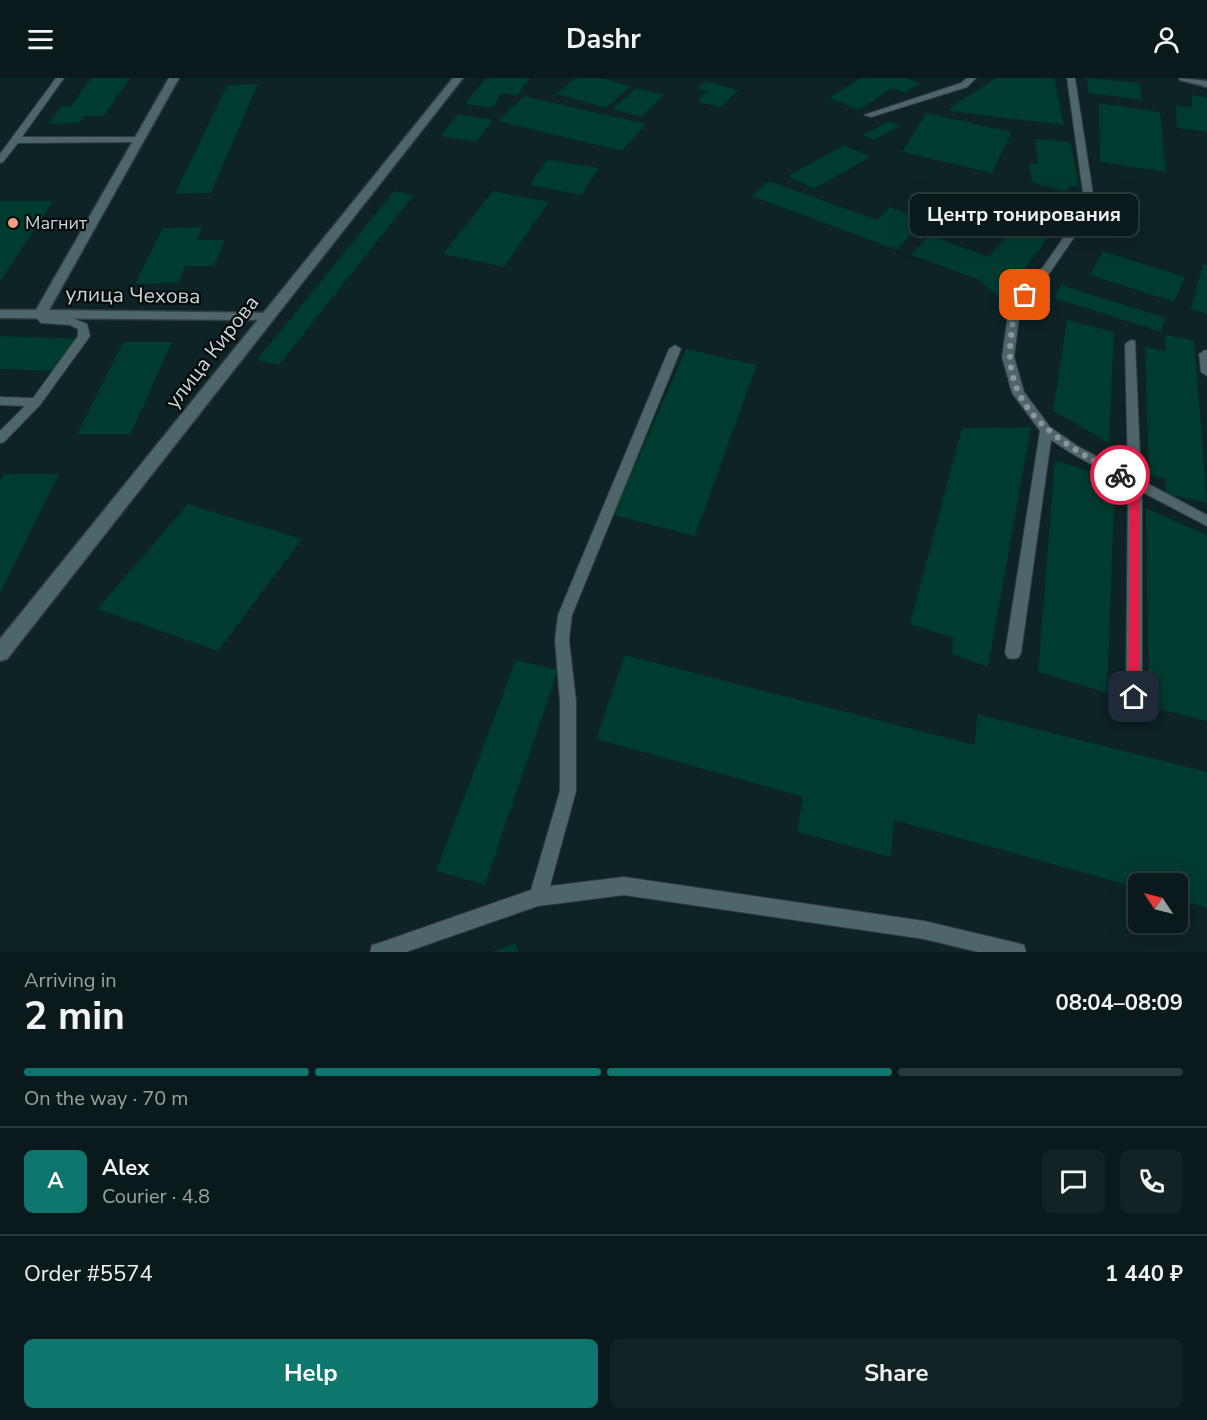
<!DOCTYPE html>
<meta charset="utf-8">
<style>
:root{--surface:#0a1a1c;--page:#132325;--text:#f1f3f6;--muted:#99a1a3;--line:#2a383b;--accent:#0f766e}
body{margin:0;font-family:"Nunito Sans",sans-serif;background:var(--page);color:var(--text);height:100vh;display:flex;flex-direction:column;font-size:22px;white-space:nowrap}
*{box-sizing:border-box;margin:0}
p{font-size:20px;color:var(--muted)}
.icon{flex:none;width:33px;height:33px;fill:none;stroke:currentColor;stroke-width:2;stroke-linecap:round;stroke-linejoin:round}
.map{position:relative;height:874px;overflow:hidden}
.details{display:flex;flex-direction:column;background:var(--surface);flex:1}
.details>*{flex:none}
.needle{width:39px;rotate:305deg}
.tools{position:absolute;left:1128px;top:795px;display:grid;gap:12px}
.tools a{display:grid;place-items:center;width:60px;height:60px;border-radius:9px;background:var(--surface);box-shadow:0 6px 24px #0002,0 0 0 2px var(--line);font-size:30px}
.pin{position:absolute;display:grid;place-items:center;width:51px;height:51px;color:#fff;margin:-26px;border-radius:12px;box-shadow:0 3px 9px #0006}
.courier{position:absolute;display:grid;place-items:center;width:60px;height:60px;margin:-30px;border:4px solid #e11d48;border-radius:50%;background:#fff;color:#222;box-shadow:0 2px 8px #0007}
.bubble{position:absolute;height:42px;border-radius:9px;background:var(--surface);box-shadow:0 6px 24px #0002,0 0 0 2px var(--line);font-size:20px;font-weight:700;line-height:42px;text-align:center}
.summary em{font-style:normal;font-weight:700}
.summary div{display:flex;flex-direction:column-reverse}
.summary{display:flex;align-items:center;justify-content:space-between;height:102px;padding:0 24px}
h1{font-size:39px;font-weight:700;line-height:45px}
.bar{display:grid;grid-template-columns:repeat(4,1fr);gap:9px 6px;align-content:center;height:72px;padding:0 24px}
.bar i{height:8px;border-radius:4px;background:var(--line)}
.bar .on{background:var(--accent)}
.bar p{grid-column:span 4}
.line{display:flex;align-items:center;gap:15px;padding:0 24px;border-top:2px solid var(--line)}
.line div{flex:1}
.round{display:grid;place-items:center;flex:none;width:63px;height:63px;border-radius:9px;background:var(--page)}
.cta{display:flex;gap:12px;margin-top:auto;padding:12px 24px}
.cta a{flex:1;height:69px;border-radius:9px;background:var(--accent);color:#fff;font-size:24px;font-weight:700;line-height:69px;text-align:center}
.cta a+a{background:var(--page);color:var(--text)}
header{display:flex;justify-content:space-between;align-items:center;height:78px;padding:0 24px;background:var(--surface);font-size:27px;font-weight:700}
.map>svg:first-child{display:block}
.building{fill:#003b30}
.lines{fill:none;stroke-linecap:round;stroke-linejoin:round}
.service-casing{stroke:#303c3f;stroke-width:2}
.minor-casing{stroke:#303c3f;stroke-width:3}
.tertiary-casing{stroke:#303c3f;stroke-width:3}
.service{fill:#4e6569;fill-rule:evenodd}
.minor{fill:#4e6569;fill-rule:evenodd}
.tertiary{fill:#4e6569;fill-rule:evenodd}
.route{fill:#e11d48}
.done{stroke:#88979a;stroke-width:6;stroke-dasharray:0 10.8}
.poi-dot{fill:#f2a07f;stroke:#040a0c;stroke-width:2}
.labels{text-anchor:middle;stroke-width:4.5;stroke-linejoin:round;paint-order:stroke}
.far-poi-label{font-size:18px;fill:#c9d5d8;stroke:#040a0c;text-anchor:start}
.street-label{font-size:21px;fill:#c9d5d8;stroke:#040a0c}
</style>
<header><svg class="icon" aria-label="menu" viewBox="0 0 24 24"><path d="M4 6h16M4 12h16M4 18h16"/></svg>Dashr<svg class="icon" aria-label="person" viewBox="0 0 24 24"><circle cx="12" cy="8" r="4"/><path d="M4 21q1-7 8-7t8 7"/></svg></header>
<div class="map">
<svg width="1207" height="874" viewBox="0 0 1207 874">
<rect width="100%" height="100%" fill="#0e2326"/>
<!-- building -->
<path class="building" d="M91,0H130L104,38H84L79,45L48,46L61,28H71Z
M486,0H530L517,18L502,15L492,30L465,26Z
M576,0H600L631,8L606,30L555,16Z
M861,0H905L920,5L905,15L892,10L859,32L829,20Z
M996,0H1054L1064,47L949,33L956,25Z
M1087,0L1139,5L1142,22L1088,15Z
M705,3L738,12L721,30L697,23L707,13L697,11Z
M258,6L211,115L175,116L227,7Z
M636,10L664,17L641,39L612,31Z
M1192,17L1207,19V54L1177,50L1176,27L1192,30Z
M524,18L646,46L622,73L497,43Z
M1099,25L1160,34L1166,94L1100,84Z
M926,35L1012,54L992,95L902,74Z
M458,36L493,42L476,64L440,58Z
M889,43L901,48L874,62L863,57Z
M1035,61L1070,64L1079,109L1070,108L1065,114L1032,104L1029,86H1038Z
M844,67L870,79L814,111L788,98Z
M548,81L599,90L581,117L529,107Z
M769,103L877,142L890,129L934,145L922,158L912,155L897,172L751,118Z
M394,113L414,117L279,287L257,282Z
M493,113L549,124L504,189L443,176Z
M0,123H53L0,204Z
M1018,143L1052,155L1001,222L980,202L911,177L929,157L989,179Z
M202,149L197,162H225L214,188H185L178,205L135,206L163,150Z
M1103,173L1185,199L1174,224L1090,197Z
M1203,186L1207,187V236L1191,231Z
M1061,207L1166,240L1161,254L1054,220Z
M1067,242L1114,254L1109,365L1053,333Z
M1165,257L1194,262L1207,425L1166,416L1165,401L1149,397L1145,269L1166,273Z
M0,258L78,261L57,293L0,291Z
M123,264H172L131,356H77Z
M686,271L757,287L695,458L613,437Z
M1031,349L988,589L952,576L953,560L910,546L962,350Z
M1055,383L1115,400L1107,615L1038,594Z
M4,396H59L0,515V403Z
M188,426L302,461L218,573L97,531Z
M1146,430L1207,457V643L1149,629Z
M625,577L975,667L977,636L1207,694V830L1178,821V806H1138V810L894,742L891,779L797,754L803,719L596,661Z
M516,582L558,592L485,807L436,793Z
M515,865L518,874H492Z"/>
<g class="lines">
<!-- service casing -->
<g class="service-casing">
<path id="service" d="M56,0H64L22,59H139L142,60V64L18,65L3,84L0,85V76Z
M967,0H976L967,9L871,39L864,37L961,5Z
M1067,0H1075L1095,129L1051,193L1020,231L1014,279L1024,314L1050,349L1079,369L1128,395L1125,266L1131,262L1135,263L1141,402L1207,437V448L1142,414V619L1140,624L1134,626L1128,624L1126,619L1128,407L1071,375L1051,362L1021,575L1018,580L1013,581L1008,580L1005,575L1040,353L1012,315L1002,279L1009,230L1043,189L1085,129Z
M40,234L48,240H72L87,246L90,258L40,327L4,364L0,365V353L25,328L0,327V319L33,320L78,258V251L70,247L41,245L34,237Z
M675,267L681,271L572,537L569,562L576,623V713L550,808L624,799L924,843L1017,865L1024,867L1026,874H978L924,861L624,817L538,828L406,874H370L372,867L379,865L531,812L560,713V623L555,562L558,537L669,271Z
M1205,272L1207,273V298L1201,294L1199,276Z"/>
</g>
<!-- minor casing -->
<g class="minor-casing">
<path id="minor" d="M169,0H179L49,232L266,235L273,239L271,242L0,240V232H36Z
M1179,0L1207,3V9L1180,2Z"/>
</g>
<!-- tertiary casing -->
<g class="tertiary-casing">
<path id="tertiary" d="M453,0H463L7,581L0,583V561Z"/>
</g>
<!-- service -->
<use href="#service" class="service"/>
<!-- minor -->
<use href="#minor" class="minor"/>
<!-- tertiary -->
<use href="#tertiary" class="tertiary"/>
</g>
<!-- route -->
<path class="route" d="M1116,394H1123L1139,405L1140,619L1134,624L1128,619L1130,407L1116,399Z"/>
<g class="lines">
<!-- done -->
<path class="done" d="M1025,217C1014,230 1013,241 1011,259C1001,334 1063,366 1120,397"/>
</g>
<!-- markers -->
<circle class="poi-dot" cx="13" cy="145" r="6"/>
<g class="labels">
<!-- far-poi labels -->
<g class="far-poi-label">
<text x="25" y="151">Магнит</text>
</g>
<!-- street labels -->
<g class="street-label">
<text transform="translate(133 217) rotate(1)" y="7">улица Чехова</text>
<text transform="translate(212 274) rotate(-52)" y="7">улица Кирова</text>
</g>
</g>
</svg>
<div class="tools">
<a><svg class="needle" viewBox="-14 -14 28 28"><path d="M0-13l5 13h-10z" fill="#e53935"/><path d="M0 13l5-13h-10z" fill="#99a1a3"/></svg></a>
</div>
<div class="pin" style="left:1025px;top:217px;background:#ea580c"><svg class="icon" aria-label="bag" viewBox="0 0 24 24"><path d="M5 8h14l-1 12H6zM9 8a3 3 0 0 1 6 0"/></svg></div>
<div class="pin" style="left:1134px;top:619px;background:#1f2937"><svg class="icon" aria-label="home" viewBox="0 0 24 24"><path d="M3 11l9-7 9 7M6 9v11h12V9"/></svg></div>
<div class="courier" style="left:1120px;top:397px"><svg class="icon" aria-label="bike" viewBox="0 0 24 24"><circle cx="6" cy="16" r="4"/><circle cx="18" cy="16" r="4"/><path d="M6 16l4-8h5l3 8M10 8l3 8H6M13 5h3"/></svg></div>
<div class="bubble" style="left:910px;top:116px;width:228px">Центр тонирования</div>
</div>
<section class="details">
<div class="summary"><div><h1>2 min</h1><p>Arriving in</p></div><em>08:04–08:09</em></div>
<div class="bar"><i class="on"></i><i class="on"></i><i class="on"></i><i></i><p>On the way · 70 m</p></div>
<div class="line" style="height:108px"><b class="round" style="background:var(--accent);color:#fff">A</b><div><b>Alex</b><p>Courier · 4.8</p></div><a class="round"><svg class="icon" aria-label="chat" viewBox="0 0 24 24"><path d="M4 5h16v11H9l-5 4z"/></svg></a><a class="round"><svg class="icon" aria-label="phone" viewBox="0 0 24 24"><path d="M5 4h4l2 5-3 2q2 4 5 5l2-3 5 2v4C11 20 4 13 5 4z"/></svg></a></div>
<div class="line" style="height:78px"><div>Order #5574</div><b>1 440 ₽</b></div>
<div class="cta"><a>Help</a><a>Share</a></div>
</section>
